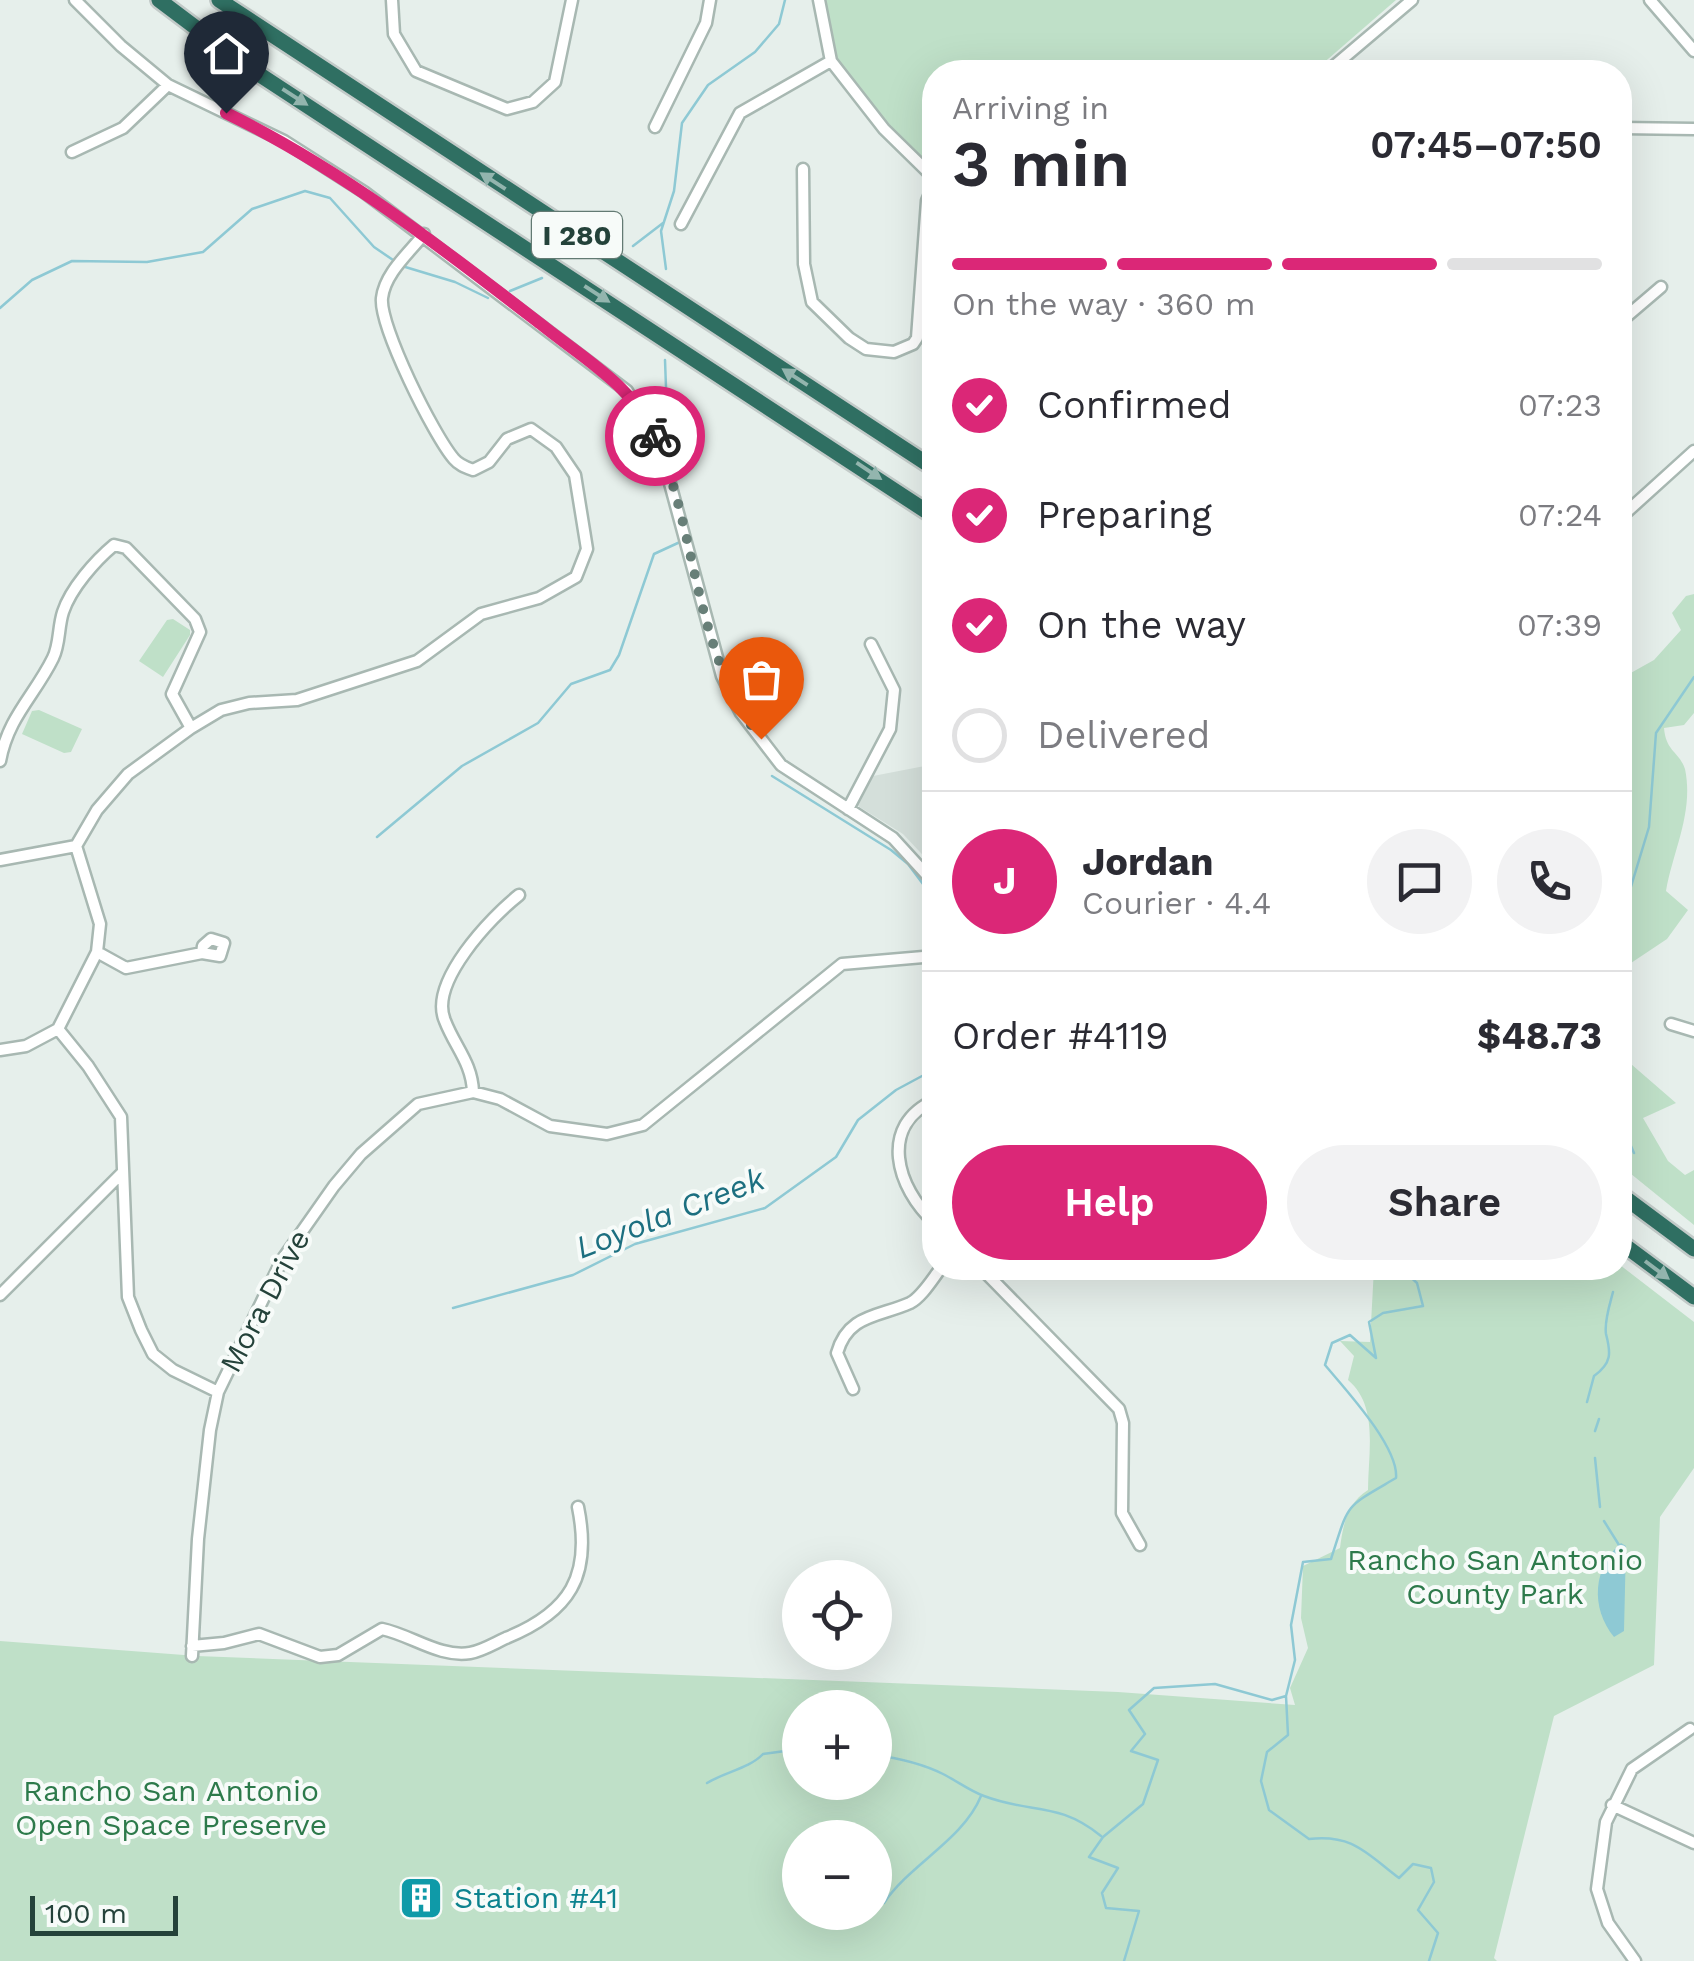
<!DOCTYPE html>
<meta charset="utf-8">
<style>
:root{--surface:#fff;--page:#f2f2f3;--text:#2b2b33;--muted:#7c7c81;--line:#e1e1e2;--accent:#db2777}
body{margin:0;font-family:"Work Sans",sans-serif;background:var(--page);color:var(--text);height:100vh;display:flex;flex-direction:column;font-size:38px;white-space:nowrap}
*{box-sizing:border-box;margin:0}
p{font-size:32px;color:var(--muted)}
.icon{flex:none;width:55px;height:55px;fill:none;stroke:currentColor;stroke-width:2;stroke-linecap:round;stroke-linejoin:round}
.map{position:relative;flex:1;overflow:hidden}
.side{position:absolute;left:922px;top:60px;width:710px;height:1220px;display:flex;flex-direction:column;background:var(--surface);border-radius:40px;box-shadow:0 10px 40px #0002}
.side>*{flex:none}
.controls{position:absolute;left:782px;top:1560px;display:grid;gap:20px}
.controls a{display:grid;place-items:center;width:110px;height:110px;border-radius:50%;background:var(--surface);box-shadow:0 10px 40px #0002;font-size:50px}
.scale{position:absolute;left:30px;bottom:25px;width:148px;box-sizing:border-box;padding-left:10px;border:5px solid #24423a;border-top:0;font-size:28px;line-height:35px;white-space:nowrap;color:#24423a;-webkit-text-stroke:8px #f7fbf9;paint-order:stroke}
.pin{position:absolute;display:grid;place-items:center;width:85px;height:85px;color:#fff;margin:-102px -42px;border-radius:50% 50% 50% 0;rotate:-45deg;box-shadow:0 0 10px #0007}
.pin .icon{rotate:45deg}
.courier{position:absolute;display:grid;place-items:center;width:100px;height:100px;margin:-50px;border:8px solid #db2777;border-radius:50%;background:#fff;color:#222;box-shadow:0 2px 12px #0007}
.head em{font-style:normal;font-weight:600}
.head div{display:flex;flex-direction:column-reverse}
.head{display:flex;align-items:center;justify-content:space-between;height:170px;padding:0 30px}
h1{font-size:65px;font-weight:600;line-height:75px}
.bar{display:grid;grid-template-columns:repeat(4,1fr);gap:15px 10px;align-content:center;height:120px;padding:0 30px}
.bar i{height:12px;border-radius:8px;background:var(--line)}
.bar .on{background:var(--accent)}
.bar p{grid-column:span 4}
.line{display:flex;align-items:center;gap:25px;padding:0 30px;border-top:2px solid var(--line)}
.line div{flex:1}
.round{display:grid;place-items:center;flex:none;width:105px;height:105px;border-radius:52px;background:var(--page)}
ol{padding:0 30px;list-style:none}
li{display:flex;align-items:center;gap:30px;height:110px}
li p{margin-inline-start:auto}
li .icon{padding:10px;border-radius:50%;background:var(--accent);color:#fff;stroke-width:4}
li:last-child{color:var(--muted)}
li i{width:55px;height:55px;border:5px solid var(--line);border-radius:50%}
.button{display:flex;gap:20px;margin-top:auto;padding:20px 30px}
.button a{flex:1;height:115px;border-radius:60px;background:var(--accent);color:#fff;font-size:40px;font-weight:600;line-height:115px;text-align:center}
.button a+a{background:var(--page);color:var(--text)}
.map>svg:first-child{display:block}
.built{fill:#d4dfda}
.green{fill:#bfe0c8;fill-rule:evenodd}
.water{fill:#8ec9d4}
.lines{fill:none;stroke-linecap:round;stroke-linejoin:round}
.stream{stroke:#8ec9d4;stroke-width:2.5}
.building{fill:#bbcac4}
.minor-casing{stroke:#a8b8b2;stroke-width:15}
.highway-casing{stroke:#c2cac8;stroke-width:20}
.minor{stroke:#fff;stroke-width:10}
.highway{stroke:#2f6f62;stroke-width:15}
.oneway{fill:#93b5ae}
.done{stroke:#687f78;stroke-width:10;stroke-dasharray:0 18}
.route{stroke:#db2777;stroke-width:12}
.labels{text-anchor:middle;stroke-width:8;stroke-linejoin:round;paint-order:stroke}
.shield{fill:#f7fbf9;stroke:#637a73;stroke-width:2.5}
.shield-label{font-size:28px;font-weight:bold;fill:#24423a}
.street-label{font-size:30px;fill:#24423a;stroke:#f7fbf9}
.park-label{font-size:30px;fill:#2d7a4b;stroke:#f7fbf9}
.culture-label{font-size:30px;fill:#0d838f;stroke:#f7fbf9;text-anchor:start}
.water-label{font-size:32px;font-style:italic;fill:#1c6f80;stroke:#f7fbf9}
</style>
<div class="map">
<svg width="1694" height="1961" viewBox="0 0 1694 1961">
<rect width="100%" height="100%" fill="#e6efeb"/>
<!-- built -->
<path class="built" d="M935,764V868L903,834L858,806L873,776Z"/>
<!-- green -->
<path class="green" d="M825,0H1396L1313,72H935V168C899,138 849,92 833,47C828,33 828,15 825,0Z
M1694,594V713L1684,725L1664,728C1666,752 1679,751 1685,769C1694,812 1673,851 1666,891L1688,910L1667,939L1628,965L1620,1002V679L1654,660L1681,630L1672,613L1686,596Z
M173,619L190,630V635L163,677L139,661L167,620Z
M39,710L82,729L71,752L64,753L22,734L32,711Z
M1620,1048L1631,1064L1676,1103L1643,1118L1668,1161L1685,1175L1694,1170V1225L1620,1165Z
M1620,1265L1694,1322V1468L1660,1517L1654,1665L1554,1716L1494,1958L1497,1961H0V1641L197,1656L1118,1692L1295,1705L1290,1688L1308,1648L1301,1618L1303,1566L1340,1548C1343,1525 1347,1503 1368,1490C1368,1453 1379,1406 1348,1380L1354,1356L1340,1341L1370,1342L1374,1268ZM800,1708H875V1782H800ZM800,1838H875V1912H800Z"/>
<!-- water -->
<path class="water" d="M1621,1543L1626,1546L1624,1631L1614,1637C1590,1608 1593,1567 1621,1543Z"/>
<g class="lines">
<!-- stream -->
<path class="stream" d="M633,246L663,223
M402,266L455,282L488,298
M666,269L661,231L674,191L682,123L708,85L755,52L779,24L785,0
M510,291L542,278
M0,308L32,280L72,261L147,262L203,252L252,209L305,191L330,198L374,247L396,262
M665,360L667,415
M772,776L891,850L908,864L935,900
M377,837L462,766L538,723L571,684L610,670L619,655L654,554L680,542
M1620,923L1649,827L1656,733L1694,677
M929,1073L935,1072
M1620,1102V1117
M1620,1121L1634,1153
M1401,1268L1417,1283L1423,1306L1383,1313L1369,1322L1376,1358L1350,1335L1332,1343L1325,1365C1345,1389 1399,1447 1396,1478C1343,1509 1350,1501 1331,1559L1303,1562L1291,1625L1295,1660L1286,1696L1288,1735L1267,1752L1261,1781L1269,1810L1309,1839C1353,1834 1366,1853 1399,1878L1413,1864L1431,1868L1434,1882L1418,1910L1438,1933L1429,1961
M453,1308L573,1275L635,1244L765,1208L836,1157L858,1120L896,1090L922,1076
M1587,1402L1594,1376C1612,1363 1611,1353 1606,1334C1604,1321 1610,1304 1613,1292
M1595,1431L1599,1419
M1595,1458L1600,1507
M1604,1521L1619,1545
M875,1755C897,1758 923,1764 943,1774C957,1781 970,1791 984,1796C1031,1814 1058,1801 1101,1836
M707,1783C725,1772 750,1768 763,1754L800,1749
M884,1903C910,1864 963,1840 981,1796
M1124,1961L1139,1911L1106,1908L1102,1893L1118,1868L1089,1857L1103,1837L1143,1804L1158,1760L1131,1751L1145,1734L1129,1710L1154,1688L1215,1684L1272,1700L1286,1696"/>
</g>
<!-- building -->
<path class="building" d="M407 1900a14 14 0 1 1 28 0a14 14 0 1 1-28 0Z"/>
<g class="lines">
<!-- minor casing -->
<g class="minor-casing">
<path id="minor" d="M75,0L121,46L168,85L284,141L364,192L627,391L661,450L722,676L741,713L781,765L893,838L935,884
M392,0L394,34L416,71L507,109L533,102L555,82L572,0
M819,0L831,61L884,129L935,179
M1650,0L1694,51
M1327,72L1412,0
M655,127L706,23L710,0
M1620,128L1694,129
M72,152L123,128L168,85
M803,169L804,264L812,302L849,338L866,349L894,352L913,344L917,338L927,201L935,182
M681,224L740,113L831,61
M1620,322L1661,287
M1620,518L1694,451
M0,761C8,717 35,695 53,658C60,644 58,627 63,612C71,588 95,561 114,545L126,548L195,619L200,632L172,694L191,728
M848,809L890,729L894,690L871,644
M0,860L76,846
M97,952L126,968L202,953L220,956L224,943L211,939L203,946L202,953
M1671,1024L1694,1031
M58,1029L88,1066L121,1117L128,1297L141,1330L153,1354L173,1370L218,1392
M0,1050L26,1046L58,1029L97,952L100,924L76,846L97,810L128,774L191,728L221,710L249,703L297,700L417,661L481,614L539,598L576,577L587,549L575,475L556,447L531,429L507,439L489,462L473,470C465,467 459,465 454,459C434,436 379,326 382,298C385,273 409,253 424,234
M473,1092C472,1063 455,1047 445,1021C428,983 491,917 519,895
M935,1100C878,1125 896,1188 935,1223
M981,1268L1119,1409L1123,1423L1122,1513L1140,1545
M0,1295L123,1172
M853,1389L837,1353C848,1314 879,1317 910,1303C922,1297 933,1278 941,1268
M192,1646L224,1643L259,1634L320,1657L338,1655L382,1629C411,1635 440,1658 470,1653C482,1651 495,1643 506,1638C570,1612 592,1576 578,1507
M192,1656L198,1539L210,1430L218,1392L282,1260L334,1186L361,1154L418,1104L473,1092L500,1099L550,1126L607,1134L643,1125L842,964L935,956
M1612,1805L1694,1843
M1635,1961L1608,1923L1597,1889L1606,1822L1632,1769L1690,1729"/>
</g>
<!-- highway casing -->
<g class="highway-casing">
<path id="highway" d="M159,0L248,67L935,517
M219,0L935,469
M1620,1194L1694,1249
M1620,1242L1694,1297"/>
</g>
<!-- minor -->
<use href="#minor" class="minor"/>
<!-- highway -->
<use href="#highway" class="highway"/>
</g>
<!-- one-way arrows -->
<defs><path id="oneway-solid" d="M-6-.8H1V-3.2L6.5 0L1 3.2V.8H-6Z" transform="scale(2.5)"/></defs>
<g class="oneway">
<use href="#oneway-solid" transform="translate(295 97) rotate(33)"/>
<use href="#oneway-solid" transform="translate(493 181) rotate(-147)"/>
<use href="#oneway-solid" transform="translate(597 294) rotate(33)"/>
<use href="#oneway-solid" transform="translate(795 377) rotate(-147)"/>
<use href="#oneway-solid" transform="translate(869 471) rotate(34)"/>
<use href="#oneway-solid" transform="translate(1657 1270) rotate(37)"/>
</g>
<g class="lines">
<!-- done -->
<path class="done" d="M655,436C699,535 692,649 761,739"/>
<!-- route -->
<path class="route" d="M226,113C341,169 441,247 542,325C583,358 633,386 655,436"/>
</g>
<!-- icons -->
<defs>
<g id="building-square" transform="scale(2.25)"><rect x="-9" y="-9" width="18" height="18" rx="4" fill="#0f9aa8" stroke="#f7fbf9"/><path d="M-4-6H4V6H1V3H-1V6H-4ZM-2.5-4.3h1.7v1.8h-1.7ZM.8-4.3h1.7v1.8H.8ZM-2.5-1h1.7V.8h-1.7ZM.8-1h1.7V.8H.8Z" fill="#fff"/></g>
</defs>
<g fill-rule="evenodd">
<use href="#building-square" x="421" y="1898"/>
</g>
<g class="labels">
<!-- shield labels -->
<rect class="shield" x="532" y="212" width="90" height="46" rx="8"/>
<g class="shield-label">
<text x="577" y="245">I 280</text>
</g>
<!-- street labels -->
<g class="street-label">
<text transform="translate(265 1301) rotate(-62)" y="10">Mora Drive</text>
</g>
<!-- park labels -->
<g class="park-label">
<text x="1495" y="1570">Rancho San Antonio<tspan x="1495" dy="34">County Park</tspan></text>
<text x="171" y="1801">Rancho San Antonio<tspan x="171" dy="34">Open Space Preserve</tspan></text>
</g>
<!-- culture labels -->
<g class="culture-label">
<text x="454" y="1908">Station #41</text>
</g>
<!-- water labels -->
<g class="water-label">
<text transform="translate(670 1213) rotate(-21)" y="11">Loyola Creek</text>
</g>
</g>
</svg>
<div class="controls">
<a><svg class="icon" aria-label="locate" viewBox="0 0 24 24"><circle cx="12" cy="12" r="6"/><path d="M12 2v4M12 18v4M2 12h4M18 12h4"/></svg></a>
<a>+</a>
<a>−</a>
</div>
<div class="scale">100 m</div>
<div class="pin" style="left:761px;top:739px;background:#ea580c"><svg class="icon" aria-label="bag" viewBox="0 0 24 24"><path d="M5 8h14l-1 12H6zM9 8a3 3 0 0 1 6 0"/></svg></div>
<div class="pin" style="left:226px;top:113px;background:#1f2937"><svg class="icon" aria-label="home" viewBox="0 0 24 24"><path d="M3 11l9-7 9 7M6 9v11h12V9"/></svg></div>
<div class="courier" style="left:655px;top:436px"><svg class="icon" aria-label="bike" viewBox="0 0 24 24"><circle cx="6" cy="16" r="4"/><circle cx="18" cy="16" r="4"/><path d="M6 16l4-8h5l3 8M10 8l3 8H6M13 5h3"/></svg></div>
<section class="side">
<div class="head"><div><h1>3 min</h1><p>Arriving in</p></div><em>07:45–07:50</em></div>
<div class="bar"><i class="on"></i><i class="on"></i><i class="on"></i><i></i><p>On the way · 360 m</p></div>
<ol>
<li><svg class="icon" aria-label="check" viewBox="0 0 24 24"><path d="M5 12l5 5 9-10"/></svg>Confirmed<p>07:23</p></li>
<li><svg class="icon" aria-label="check" viewBox="0 0 24 24"><path d="M5 12l5 5 9-10"/></svg>Preparing<p>07:24</p></li>
<li><svg class="icon" aria-label="check" viewBox="0 0 24 24"><path d="M5 12l5 5 9-10"/></svg>On the way<p>07:39</p></li>
<li><i></i>Delivered</li>
</ol>
<div class="line" style="height:180px"><b class="round" style="background:var(--accent);color:#fff">J</b><div><b>Jordan</b><p>Courier · 4.4</p></div><a class="round"><svg class="icon" aria-label="chat" viewBox="0 0 24 24"><path d="M4 5h16v11H9l-5 4z"/></svg></a><a class="round"><svg class="icon" aria-label="phone" viewBox="0 0 24 24"><path d="M5 4h4l2 5-3 2q2 4 5 5l2-3 5 2v4C11 20 4 13 5 4z"/></svg></a></div>
<div class="line" style="height:130px"><div>Order #4119</div><b>$48.73</b></div>
<div class="button"><a>Help</a><a>Share</a></div>
</section>
</div>
